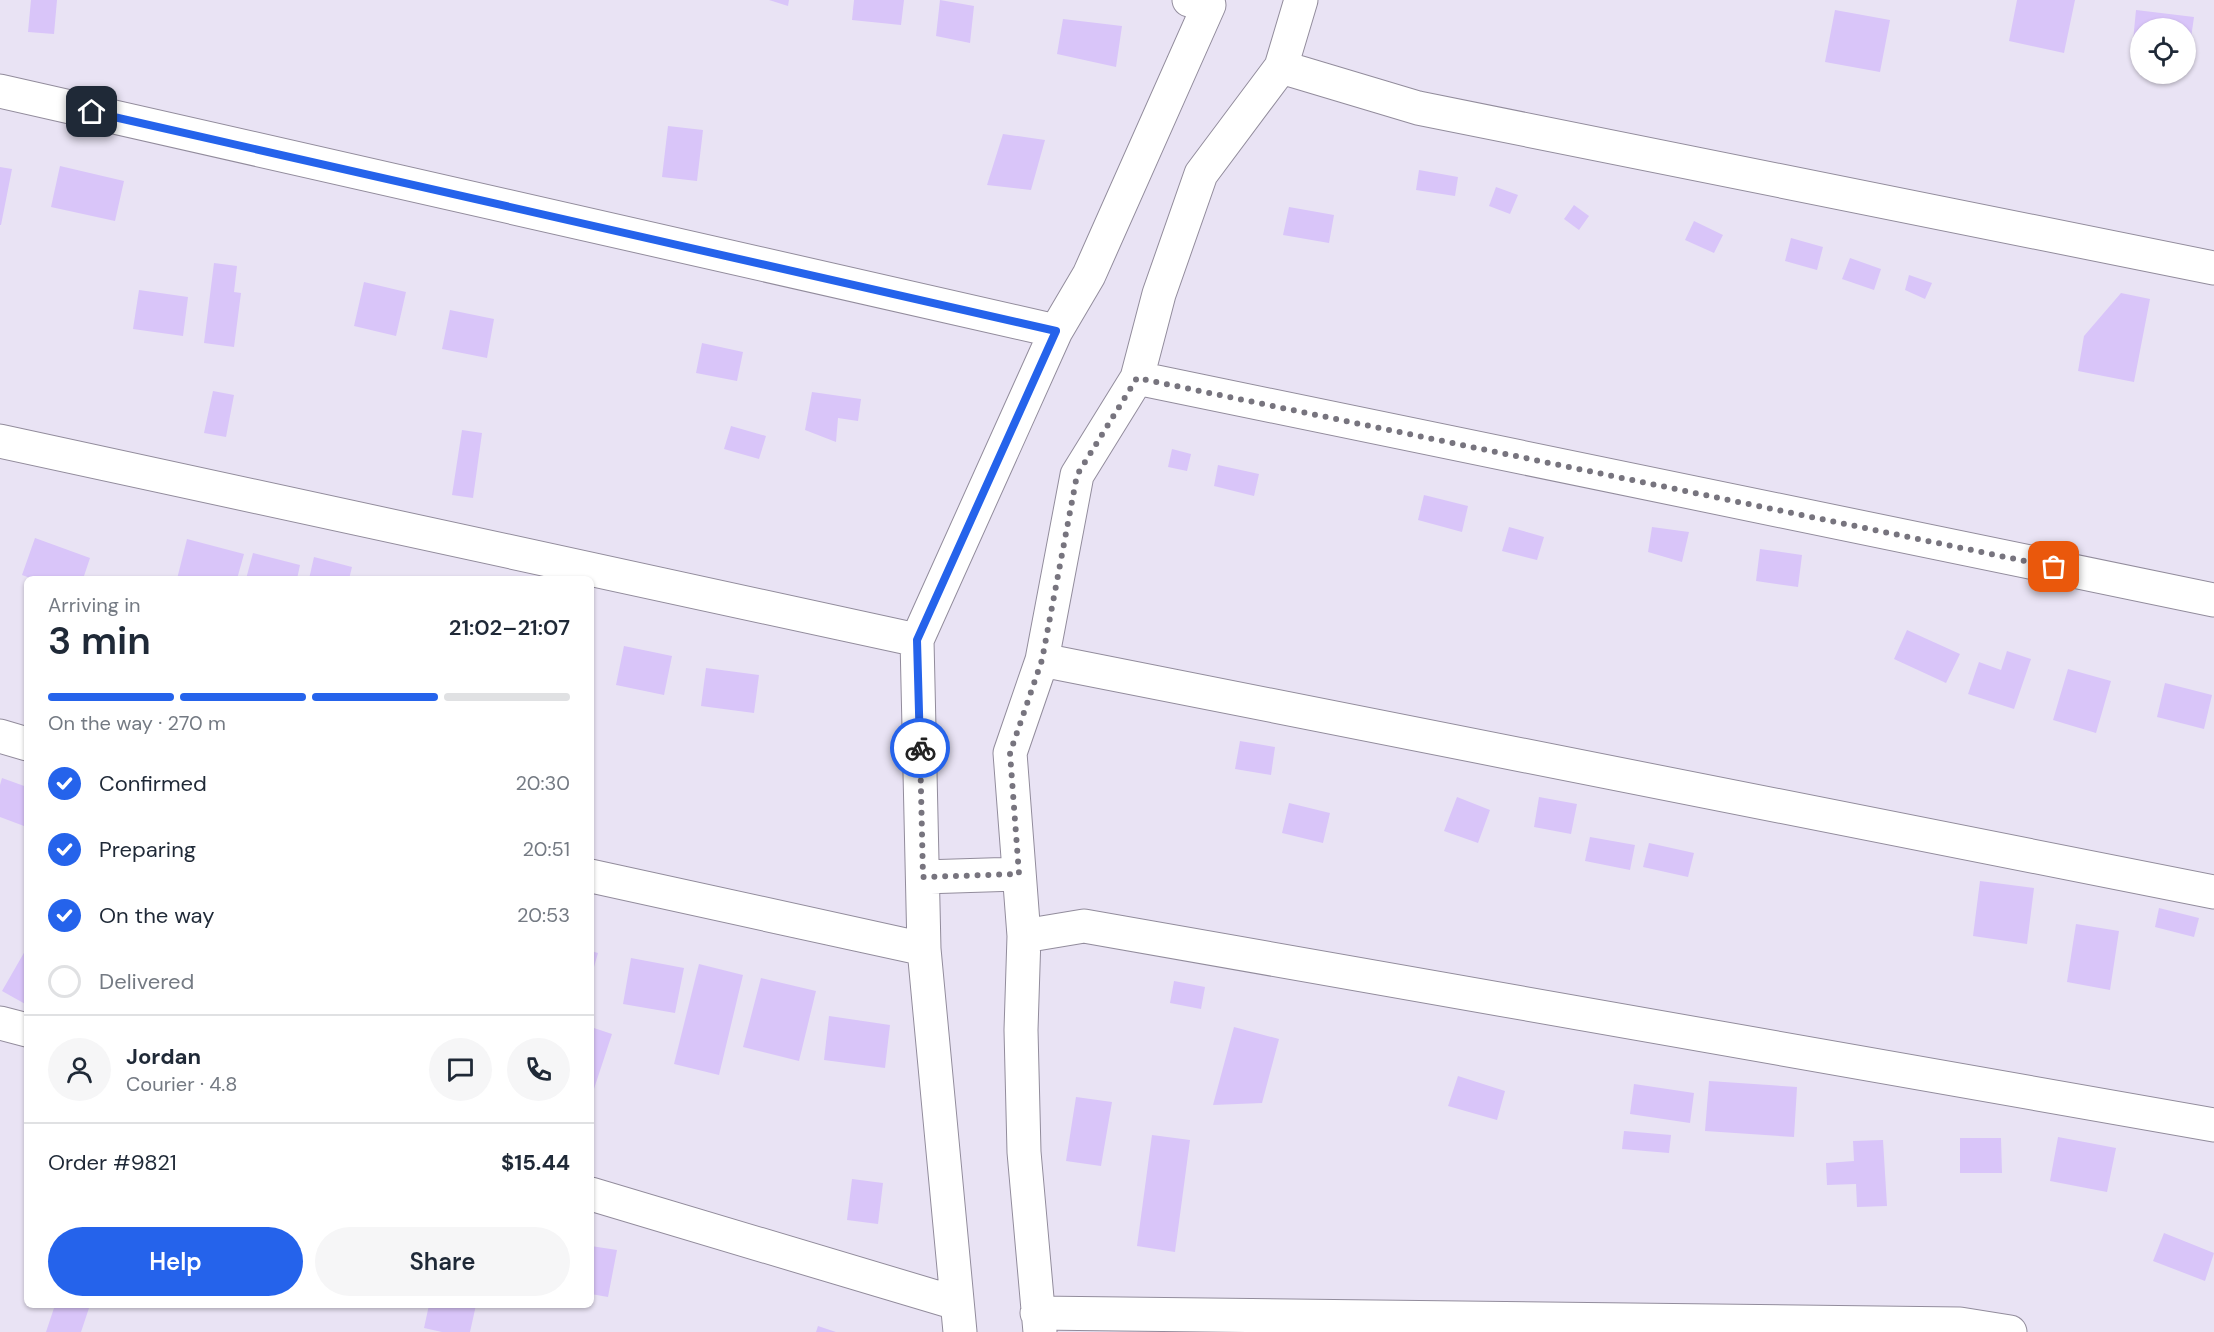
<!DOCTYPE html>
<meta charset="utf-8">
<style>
:root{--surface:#fff;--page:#f6f6f7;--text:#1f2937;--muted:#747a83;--line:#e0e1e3;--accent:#2563eb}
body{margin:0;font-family:"DM Sans",sans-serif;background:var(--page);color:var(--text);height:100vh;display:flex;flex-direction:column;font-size:22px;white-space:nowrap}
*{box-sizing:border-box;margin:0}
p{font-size:20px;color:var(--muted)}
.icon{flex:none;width:33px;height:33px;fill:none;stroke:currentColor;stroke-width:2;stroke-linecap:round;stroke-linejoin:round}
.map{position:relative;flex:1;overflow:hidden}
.panel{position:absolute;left:24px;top:576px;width:570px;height:732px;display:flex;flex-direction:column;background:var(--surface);border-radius:9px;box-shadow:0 2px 4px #0004}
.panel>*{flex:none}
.buttons{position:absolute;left:2130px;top:18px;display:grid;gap:12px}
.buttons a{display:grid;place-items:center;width:66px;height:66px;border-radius:50%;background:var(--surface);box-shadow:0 2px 4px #0004;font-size:30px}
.pin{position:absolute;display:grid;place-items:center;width:51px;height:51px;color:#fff;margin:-26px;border-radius:12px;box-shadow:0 3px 9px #0006}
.courier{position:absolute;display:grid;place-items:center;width:60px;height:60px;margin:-30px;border:4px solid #2563eb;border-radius:50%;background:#fff;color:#222;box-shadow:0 2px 8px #0007}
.overview em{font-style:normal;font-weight:600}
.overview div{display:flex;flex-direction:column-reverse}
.overview{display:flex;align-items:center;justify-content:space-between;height:102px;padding:0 24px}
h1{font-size:39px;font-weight:600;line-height:45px}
.bar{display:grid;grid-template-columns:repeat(4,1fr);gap:9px 6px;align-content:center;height:72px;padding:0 24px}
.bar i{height:8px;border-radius:4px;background:var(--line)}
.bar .selected{background:var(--accent)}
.bar p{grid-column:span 4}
.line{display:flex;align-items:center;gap:15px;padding:0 24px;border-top:2px solid var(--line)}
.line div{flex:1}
.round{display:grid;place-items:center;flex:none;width:63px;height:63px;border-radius:32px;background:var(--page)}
ol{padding:0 24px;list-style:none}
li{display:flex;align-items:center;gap:18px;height:66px}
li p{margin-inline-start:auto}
li .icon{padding:6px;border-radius:50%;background:var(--accent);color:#fff;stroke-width:4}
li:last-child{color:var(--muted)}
li i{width:33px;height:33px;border:3px solid var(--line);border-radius:50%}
.primary-button{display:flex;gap:12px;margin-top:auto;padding:12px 24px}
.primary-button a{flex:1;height:69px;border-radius:36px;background:var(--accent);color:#fff;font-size:24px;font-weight:600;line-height:69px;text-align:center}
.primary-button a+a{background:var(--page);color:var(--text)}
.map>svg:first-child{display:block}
.building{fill:#d9c5f9}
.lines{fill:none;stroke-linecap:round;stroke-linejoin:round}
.minor-casing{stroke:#928c9c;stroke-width:35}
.minor{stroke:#fff;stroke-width:33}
.done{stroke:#77747e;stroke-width:6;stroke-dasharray:0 10.8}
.route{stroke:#2563eb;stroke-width:8}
</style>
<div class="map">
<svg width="2214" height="1332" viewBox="0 0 2214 1332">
<rect width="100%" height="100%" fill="#e9e3f4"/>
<!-- building -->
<path class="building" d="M31,0H57L54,34L28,32Z
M769,0H789L788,6Z
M854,0H904L901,25L852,20Z
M940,0L974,6L970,43L936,36Z
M2017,0H2075L2064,53L2009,41Z
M1835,10L1890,20L1880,72L1825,62Z
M2136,10L2194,17L2188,59L2186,58V28H2140V52L2132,51Z
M1063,19L1122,26L1116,67L1057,54Z
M668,126L703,130L697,181L662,177Z
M1003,134L1045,140L1031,190L987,185Z
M60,166L124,181L115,221L51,207Z
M0,167L12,169L1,225H0Z
M1419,170L1458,177L1455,196L1416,190Z
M1496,187L1518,195L1510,214L1489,206Z
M1574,205L1589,216L1579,230L1564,219Z
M1289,207L1334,215L1329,243L1283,235Z
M1694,221L1723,235L1714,253L1685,240Z
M1791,238L1823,247L1817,270L1785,261Z
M1850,258L1881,269L1874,290L1842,279Z
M214,263L237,266L234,292L241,293L234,347L204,343Z
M1909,275L1932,283L1925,299L1905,290Z
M364,282L406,292L396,336L354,326Z
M139,290L188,297L183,336L133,329Z
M2121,293L2150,299L2134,382L2078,371L2084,336Z
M450,310L494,319L487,358L442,349Z
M702,343L743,352L737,381L696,373Z
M213,391L234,395L226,437L204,433Z
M812,392L861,399L858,421L838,418L836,442L805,430Z
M731,426L766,436L759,459L724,449Z
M462,430L482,433L473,498L452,495Z
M1172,449L1191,454L1187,471L1168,467Z
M1218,465L1259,474L1254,496L1214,486Z
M1424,495L1468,506L1462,532L1418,520Z
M1509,527L1544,537L1537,560L1502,551Z
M1652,527L1689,532L1682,562L1648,552Z
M35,538L90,558L83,579H33L22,575Z
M187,539L244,554L237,579H177Z
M1760,549L1802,555L1798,587L1756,581Z
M253,553L300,565L297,579H246Z
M314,557L352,567L349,579H309Z
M1907,630L1960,654L1946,683L1894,659Z
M624,646L672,656L664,695L616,685Z
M2007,651L2031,659L2014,709L1968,694L1979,662L2001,670Z
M706,668L759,675L754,713L701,706Z
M2068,669L2111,681L2096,733L2053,720Z
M2165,683L2212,695L2204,729L2157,717Z
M1240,741L1275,747L1271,775L1235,769Z
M2,778L27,787V818L24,826L0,817V785Z
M1457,797L1490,810L1478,843L1444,831Z
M1539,797L1577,804L1571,834L1534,827Z
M1289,803L1330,813L1323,843L1282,833Z
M1590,837L1635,845L1630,870L1585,861Z
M1649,843L1694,853L1688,877L1643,867Z
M1980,881L2034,888L2027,944L1973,936Z
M2159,908L2199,918L2194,937L2155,927Z
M2076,924L2119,931L2110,990L2067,982Z
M25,951L27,953V1005L2,991Z
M591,951L598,953L592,974H591Z
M631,958L684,968L675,1013L623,1004Z
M699,964L743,975L719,1075L674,1064Z
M761,978L816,991L799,1061L743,1047Z
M1174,981L1205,987L1201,1009L1170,1003Z
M829,1016L890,1025L885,1068L824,1060Z
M591,1027L612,1034L591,1098Z
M1234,1027L1279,1039L1262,1103L1213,1105Z
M1458,1076L1505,1091L1497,1120L1448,1106Z
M1709,1081L1797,1087L1794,1137L1705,1131Z
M1634,1084L1694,1093L1690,1123L1630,1114Z
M1076,1097L1112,1102L1101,1166L1066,1161Z
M1624,1131L1671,1135L1669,1153L1622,1149Z
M1152,1135L1190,1140L1175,1252L1137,1246Z
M2058,1137L2116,1148L2107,1192L2050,1181Z
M1960,1138H2001L2002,1173H1960Z
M1883,1140L1887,1206L1857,1207L1856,1184L1827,1185L1826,1163L1854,1161L1853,1141Z
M852,1179L883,1183L878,1224L847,1220Z
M2164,1233L2214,1253L2205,1281L2153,1261Z
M591,1246L617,1250L608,1297L591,1294Z
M55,1305H90L81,1332H46Z
M429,1305H476L470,1332H442L424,1328Z
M818,1326L836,1332H816Z"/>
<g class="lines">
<!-- minor casing -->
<g class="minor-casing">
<path id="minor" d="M1281,67L1418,108L2214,268
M0,91L1056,331
M1137,378L2214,600
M0,441L917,640
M1042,660L2214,892
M0,736L27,744
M591,876L924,949
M923,877L1019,874
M1024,936L1084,926L2214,1125
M0,1023L27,1030
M591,1194L956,1303
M1037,1313L1960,1324L2010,1332
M960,1332L924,949L917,640L1056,331L1089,275L1209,5L1189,0
M1040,1332L1024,1152L1021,1030L1024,936L1010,753L1042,660L1077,475L1137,378L1159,294L1201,174L1281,67L1301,0"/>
</g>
<!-- minor -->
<use href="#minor" class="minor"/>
</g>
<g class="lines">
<!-- done -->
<path class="done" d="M920,748L923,877L1019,874L1010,753L1042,660L1077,475L1137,378L2054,567"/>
<!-- route -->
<path class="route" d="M92,112L1056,331L917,640L920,748"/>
</g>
</svg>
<div class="buttons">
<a><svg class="icon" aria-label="locate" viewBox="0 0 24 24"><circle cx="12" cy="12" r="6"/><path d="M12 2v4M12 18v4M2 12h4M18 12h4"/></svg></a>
</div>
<div class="pin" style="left:2054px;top:567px;background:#ea580c"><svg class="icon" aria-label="bag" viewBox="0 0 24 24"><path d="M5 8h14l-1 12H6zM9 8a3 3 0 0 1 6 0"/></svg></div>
<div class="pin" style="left:92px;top:112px;background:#1f2937"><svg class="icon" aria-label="home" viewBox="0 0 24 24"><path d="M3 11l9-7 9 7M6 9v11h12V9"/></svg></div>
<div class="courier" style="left:920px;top:748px"><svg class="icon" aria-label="bike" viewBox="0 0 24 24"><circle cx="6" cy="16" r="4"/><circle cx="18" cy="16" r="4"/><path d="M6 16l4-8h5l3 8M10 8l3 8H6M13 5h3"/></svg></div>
<section class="panel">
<div class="overview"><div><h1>3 min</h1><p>Arriving in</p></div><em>21:02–21:07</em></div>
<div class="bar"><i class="selected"></i><i class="selected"></i><i class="selected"></i><i></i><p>On the way · 270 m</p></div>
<ol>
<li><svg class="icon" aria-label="check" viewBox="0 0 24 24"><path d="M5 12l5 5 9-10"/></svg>Confirmed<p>20:30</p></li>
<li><svg class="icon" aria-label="check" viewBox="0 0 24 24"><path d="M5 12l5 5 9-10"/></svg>Preparing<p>20:51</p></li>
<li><svg class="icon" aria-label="check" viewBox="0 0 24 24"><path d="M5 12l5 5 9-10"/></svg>On the way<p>20:53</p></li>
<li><i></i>Delivered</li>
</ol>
<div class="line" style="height:108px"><a class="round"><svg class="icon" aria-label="person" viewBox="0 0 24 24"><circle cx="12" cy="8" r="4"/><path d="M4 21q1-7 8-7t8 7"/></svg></a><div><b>Jordan</b><p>Courier · 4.8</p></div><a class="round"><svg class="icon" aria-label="chat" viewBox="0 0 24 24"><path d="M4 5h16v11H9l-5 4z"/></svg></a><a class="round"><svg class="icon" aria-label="phone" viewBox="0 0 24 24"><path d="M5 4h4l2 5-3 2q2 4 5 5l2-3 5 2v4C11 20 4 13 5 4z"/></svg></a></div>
<div class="line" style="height:78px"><div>Order #9821</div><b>$15.44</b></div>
<div class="primary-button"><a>Help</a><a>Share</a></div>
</section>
</div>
